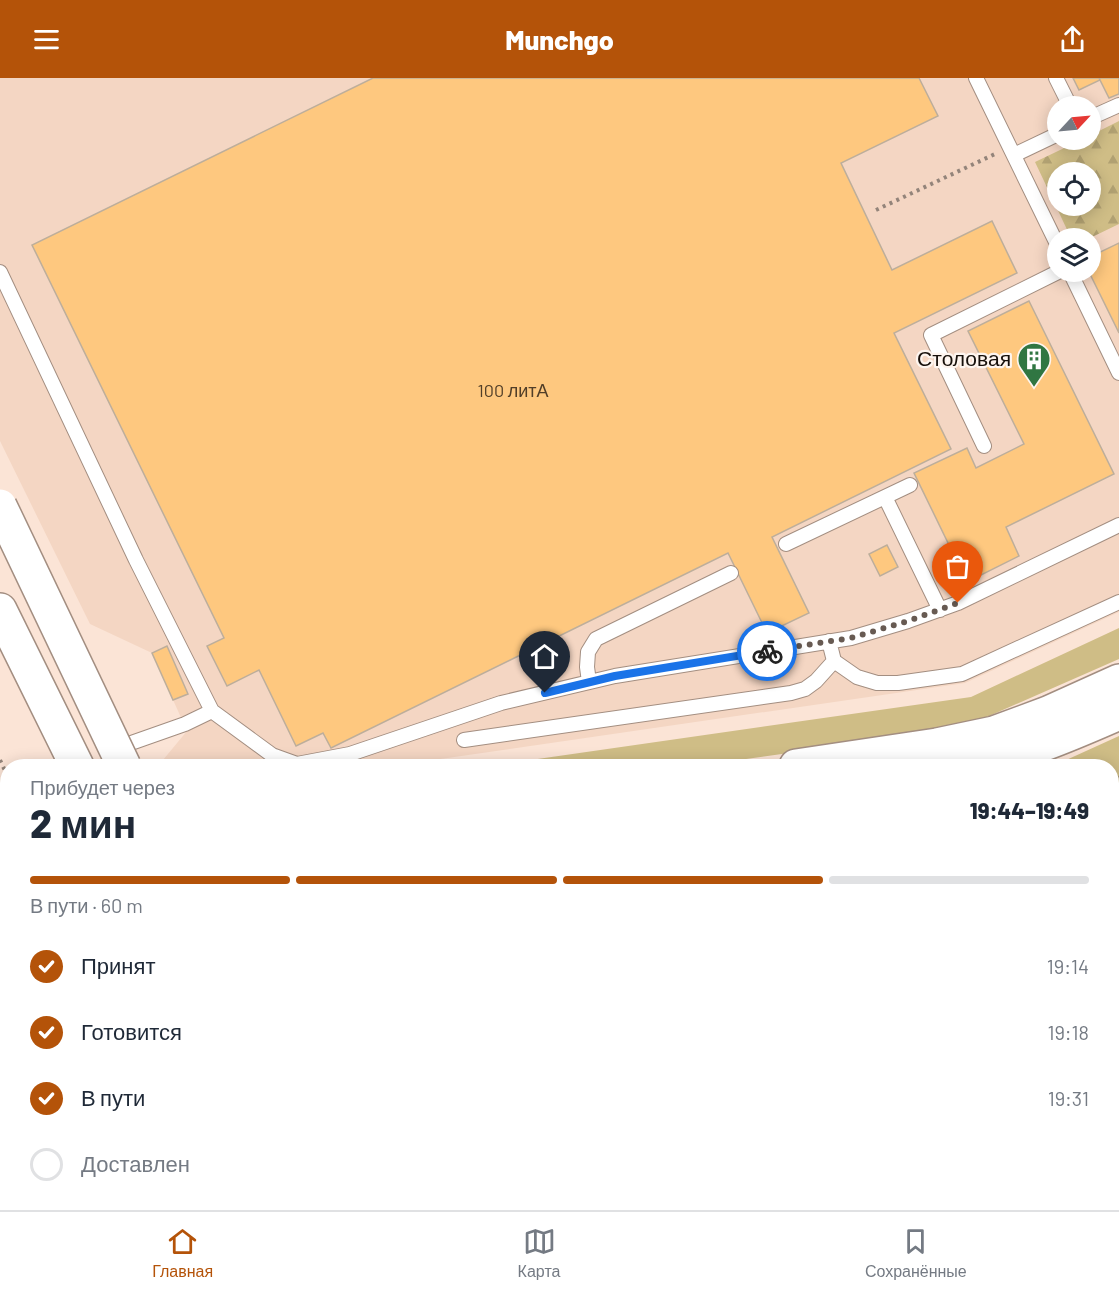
<!DOCTYPE html>
<html lang="ru">
<meta charset="utf-8">
<style>
:root{--surface:#fff;--page:#f2f2f3;--text:#1f2937;--muted:#747a83;--line:#e0e1e3;--accent:#b45309}
body{margin:0;font-family:Barlow,sans-serif;background:var(--page);color:var(--text);height:100vh;display:flex;flex-direction:column;font-size:22px;white-space:nowrap}
*{box-sizing:border-box;margin:0}
p{font-size:20px;color:var(--muted)}
.icon{flex:none;width:33px;height:33px;fill:none;stroke:currentColor;stroke-width:2;stroke-linecap:round;stroke-linejoin:round}
.map{position:relative;flex:1;overflow:hidden}
.sheet{position:absolute;left:0px;top:681px;width:1119px;height:452px;display:flex;flex-direction:column;background:var(--surface);border-radius:24px 24px 0 0;box-shadow:0 3px 15px #0003}
.sheet>*{flex:none}
.needle{width:39px;rotate:64deg}
.buttons{position:absolute;left:1047px;top:18px;display:grid;gap:12px}
.buttons a{display:grid;place-items:center;width:54px;height:54px;border-radius:50%;background:var(--surface);box-shadow:0 3px 15px #0003;font-size:30px}
.pin{position:absolute;display:grid;place-items:center;width:51px;height:51px;color:#fff;margin:-62px -26px;border-radius:50% 50% 50% 0;rotate:-45deg;box-shadow:0 0 6px #0007}
.pin .icon{rotate:45deg}
.courier{position:absolute;display:grid;place-items:center;width:60px;height:60px;margin:-30px;border:4px solid #1a73e8;border-radius:50%;background:#fff;color:#222;box-shadow:0 2px 8px #0007}
.summary em{font-style:normal;font-weight:800}
.summary div{display:flex;flex-direction:column-reverse}
.summary{display:flex;align-items:center;justify-content:space-between;height:102px;padding:0 30px}
h1{font-size:39px;font-weight:800;line-height:45px}
.bar{display:grid;grid-template-columns:repeat(4,1fr);gap:9px 6px;align-content:center;height:72px;padding:0 30px}
.bar i{height:8px;border-radius:4px;background:var(--line)}
.bar .on{background:var(--accent)}
.bar p{grid-column:span 4}
ol{padding:0 30px;list-style:none}
li{display:flex;align-items:center;gap:18px;height:66px}
li p{margin-inline-start:auto}
li .icon{padding:6px;border-radius:50%;background:var(--accent);color:#fff;stroke-width:4}
li:last-child{color:var(--muted)}
li i{width:33px;height:33px;border:3px solid var(--line);border-radius:50%}
header{display:flex;justify-content:space-between;align-items:center;height:78px;padding:0 30px;background:var(--accent);color:#fff;font-size:27px;font-weight:800}
.tabs{display:flex;justify-content:space-around;align-items:center;height:84px;border-top:2px solid var(--line);background:var(--surface);font-size:16px;color:var(--muted)}
.tabs a{display:grid;justify-items:center;gap:3px}
.tabs .on{color:var(--accent)}
.map>svg:first-child{display:block}
.built{fill:#f4d6c3;fill-rule:evenodd}
.grass{fill:#cfbd86}
.forest{fill:url(#forest-firs);fill-rule:evenodd}
.building{fill:#fec87f;stroke:#bdae9b;stroke-width:1.5}
.lines{fill:none;stroke-linecap:round;stroke-linejoin:round}
.service-casing{stroke:#a38e81;stroke-width:16}
.minor-casing{stroke:#a38e81;stroke-width:32}
.secondary-casing{stroke:#a38e81;stroke-width:36}
.path{stroke:#93847a;stroke-width:4;stroke-dasharray:3 4.5;stroke-linecap:butt}
.service{stroke:#fff;stroke-width:14}
.minor{stroke:#fff;stroke-width:28}
.secondary{stroke:#fff;stroke-width:33}
.secondary-bridge-casing{stroke:#a38e81;stroke-width:36;stroke-linecap:butt}
.secondary-bridge{stroke:#fff;stroke-width:33}
.done{stroke:#675a52;stroke-width:6;stroke-dasharray:0 10.8}
.route{stroke:#1a73e8;stroke-width:8}
.labels{text-anchor:middle;stroke-width:4.5;stroke-linejoin:round;paint-order:stroke}
.number-label{font-size:18px;fill:#513e28}
.poi-label{font-size:21px;fill:#17100b;stroke:#fef5ef;text-anchor:end}
</style>
<header><svg class="icon" aria-label="menu" viewBox="0 0 24 24"><path d="M4 6h16M4 12h16M4 18h16"/></svg>Munchgo<svg class="icon" aria-label="share" viewBox="0 0 24 24"><path d="M12 15V3M7 8l5-5 5 5M5 13v7h14v-7"/></svg></header>
<div class="map">
<svg width="1119" height="1132" viewBox="0 0 1119 1132">
<defs>
<pattern id="forest-firs" width="22" height="20" patternUnits="userSpaceOnUse" patternTransform="scale(1.5)"><rect width="22" height="20" fill="#cfbd86"/><path d="M5 1l3.5 6h-7zM16 11l3.5 6h-7z" fill="#b1a172"/></pattern>
</defs>
<rect width="100%" height="100%" fill="#fbe4d6"/>
<!-- built -->
<path class="built" d="M0,0H1119V534L965,605L392,688H158L187,653L152,575L90,546L0,363ZM1058,28H1090V62H1058ZM1058,94H1090V128H1058ZM1058,160H1090V194H1058Z
M1119,708V1132H390L387,1125H1112V711Z
M7,883L8,1027L0,1031V884Z
M150,1125H293L296,1132H136Z"/>
<!-- grass -->
<path class="grass" d="M1119,550V581L971,646L934,655L696,688H488L971,619Z
M1119,658V738L1112,741V688H1053Z
M7,839V884H0V840Z"/>
<!-- forest -->
<path class="forest" d="M1119,43V146L1090,160H1071L1035,84L1081,62H1090L1091,57ZM1058,94H1090V128H1058Z"/>
<!-- building -->
<path class="building" d="M373,0H919L938,38L841,85L892,192L992,143L1017,195L894,255L951,371L772,459L809,535L767,555L728,475L331,670L323,655L296,668L259,592L227,608L207,568L224,560L32,167Z
M1073,0H1099L1100,2L1079,12Z
M1099,0H1119V16L1109,20Z
M1119,165V255L1089,194H1090V179Z
M1029,223L1114,396L1006,449L1019,478L967,504L914,395L967,370L976,390L1024,366L968,253Z
M887,467L898,489L880,498L869,476Z
M167,568L188,616L173,622L152,575Z
M8,883V965L0,950V884Z
M8,970V1008L0,1012V973Z
M250,1125H288L291,1132H240V1130Z
M591,1125H676L679,1132H594Z
M792,1125H831L816,1132H796Z
M1003,1125H1055L1059,1132H1006Z"/>
<g class="lines">
<!-- service casing -->
<g class="service-casing">
<path id="service" d="M976,0L1058,168
M1056,0L1070,28
M1090,40L1119,27
M1014,77L1058,56
M0,194L136,482L212,633L272,677L297,686L350,676L501,625L615,598L851,560L908,543L958,525L1119,447
M1070,194L1119,295
M984,368L931,257L1058,194
M885,419L940,532
M786,466L910,407
M829,563L834,583L857,599L877,605H898L962,596L1119,524
M589,604L587,589L588,574L596,561L731,495
M464,662L791,615L805,611L816,603L834,583
M114,671L185,646L212,633
M1112,776L1119,772
M0,1044L8,1057
M429,1125L432,1132
M501,1125L505,1132
M955,1125L958,1132
M192,1132L201,1128L203,1132"/>
</g>
<!-- minor casing -->
<g class="minor-casing">
<path id="minor" d="M0,1089L8,1086"/>
</g>
<!-- secondary casing -->
<g class="secondary-casing">
<path id="secondary" d="M0,532L77,688
M796,688L937,667L994,655L1048,635L1119,603
M966,688C1020,678 1069,657 1119,635
M0,801L8,800
M0,828L8,827
M323,1125L327,1132
M362,1125L366,1132"/>
</g>
<!-- path -->
<path class="path" d="M876,132L995,76
M0,682L8,699
M1112,703L1119,699
M0,876L8,875"/>
<!-- service -->
<use href="#service" class="service"/>
<!-- minor -->
<use href="#minor" class="minor"/>
<!-- secondary -->
<use href="#secondary" class="secondary"/>
<!-- secondary-bridge casing -->
<g class="secondary-bridge-casing">
<path id="secondary-bridge" d="M0,428L124,688"/>
</g>
<!-- secondary-bridge -->
<use href="#secondary-bridge" class="secondary-bridge"/>
</g>
<g class="lines">
<!-- done -->
<path class="done" d="M767,573L851,560L908,543L958,525"/>
<!-- route -->
<path class="route" d="M545,615L615,598L767,573"/>
</g>
<!-- icons -->
<defs>
<g id="building-pin" transform="scale(1.725)"><path d="M0 17L-7.5 6A9.5 9.5 0 1 1 7.5 6Z" fill="#307642" stroke="#fef5ef"/><path d="M-4-6H4V6H1V3H-1V6H-4ZM-2.5-4.3h1.7v1.8h-1.7ZM.8-4.3h1.7v1.8H.8ZM-2.5-1h1.7V.8h-1.7ZM.8-1h1.7V.8H.8Z" fill="#fff"/></g>
</defs>
<g fill-rule="evenodd">
<use href="#building-pin" x="1034" y="281"/>
</g>
<g class="labels">
<!-- number labels -->
<g class="number-label">
<text x="513" y="319">100 литА</text>
</g>
<!-- poi labels -->
<g class="poi-label">
<text x="1011" y="288">Столовая</text>
</g>
</g>
</svg>
<div class="buttons">
<a><svg class="needle" viewBox="-14 -14 28 28"><path d="M0-13l5 13h-10z" fill="#e53935"/><path d="M0 13l5-13h-10z" fill="#747a83"/></svg></a>
<a><svg class="icon" aria-label="locate" viewBox="0 0 24 24"><circle cx="12" cy="12" r="6"/><path d="M12 2v4M12 18v4M2 12h4M18 12h4"/></svg></a>
<a><svg class="icon" aria-label="layers" viewBox="0 0 24 24"><path d="M12 4l9 5-9 5-9-5zM3 14l9 5 9-5"/></svg></a>
</div>
<div class="pin" style="left:958px;top:525px;background:#ea580c"><svg class="icon" aria-label="bag" viewBox="0 0 24 24"><path d="M5 8h14l-1 12H6zM9 8a3 3 0 0 1 6 0"/></svg></div>
<div class="pin" style="left:545px;top:615px;background:#1f2937"><svg class="icon" aria-label="home" viewBox="0 0 24 24"><path d="M3 11l9-7 9 7M6 9v11h12V9"/></svg></div>
<div class="courier" style="left:767px;top:573px"><svg class="icon" aria-label="bike" viewBox="0 0 24 24"><circle cx="6" cy="16" r="4"/><circle cx="18" cy="16" r="4"/><path d="M6 16l4-8h5l3 8M10 8l3 8H6M13 5h3"/></svg></div>
<section class="sheet">
<div class="summary"><div><h1>2 мин</h1><p>Прибудет через</p></div><em>19:44–19:49</em></div>
<div class="bar"><i class="on"></i><i class="on"></i><i class="on"></i><i></i><p>В пути · 60 m</p></div>
<ol>
<li><svg class="icon" aria-label="check" viewBox="0 0 24 24"><path d="M5 12l5 5 9-10"/></svg>Принят<p>19:14</p></li>
<li><svg class="icon" aria-label="check" viewBox="0 0 24 24"><path d="M5 12l5 5 9-10"/></svg>Готовится<p>19:18</p></li>
<li><svg class="icon" aria-label="check" viewBox="0 0 24 24"><path d="M5 12l5 5 9-10"/></svg>В пути<p>19:31</p></li>
<li><i></i>Доставлен</li>
</ol>
</section>
</div>
<nav class="tabs">
<a class="on"><svg class="icon" aria-label="home" viewBox="0 0 24 24"><path d="M3 11l9-7 9 7M6 9v11h12V9"/></svg>Главная</a>
<a><svg class="icon" aria-label="map" viewBox="0 0 24 24"><path d="M3 6l6-2 6 2 6-2v14l-6 2-6-2-6 2zM9 4v14M15 6v14"/></svg>Карта</a>
<a><svg class="icon" aria-label="saved" viewBox="0 0 24 24"><path d="M7 4h10v16l-5-4-5 4z"/></svg>Сохранённые</a>
</nav>
